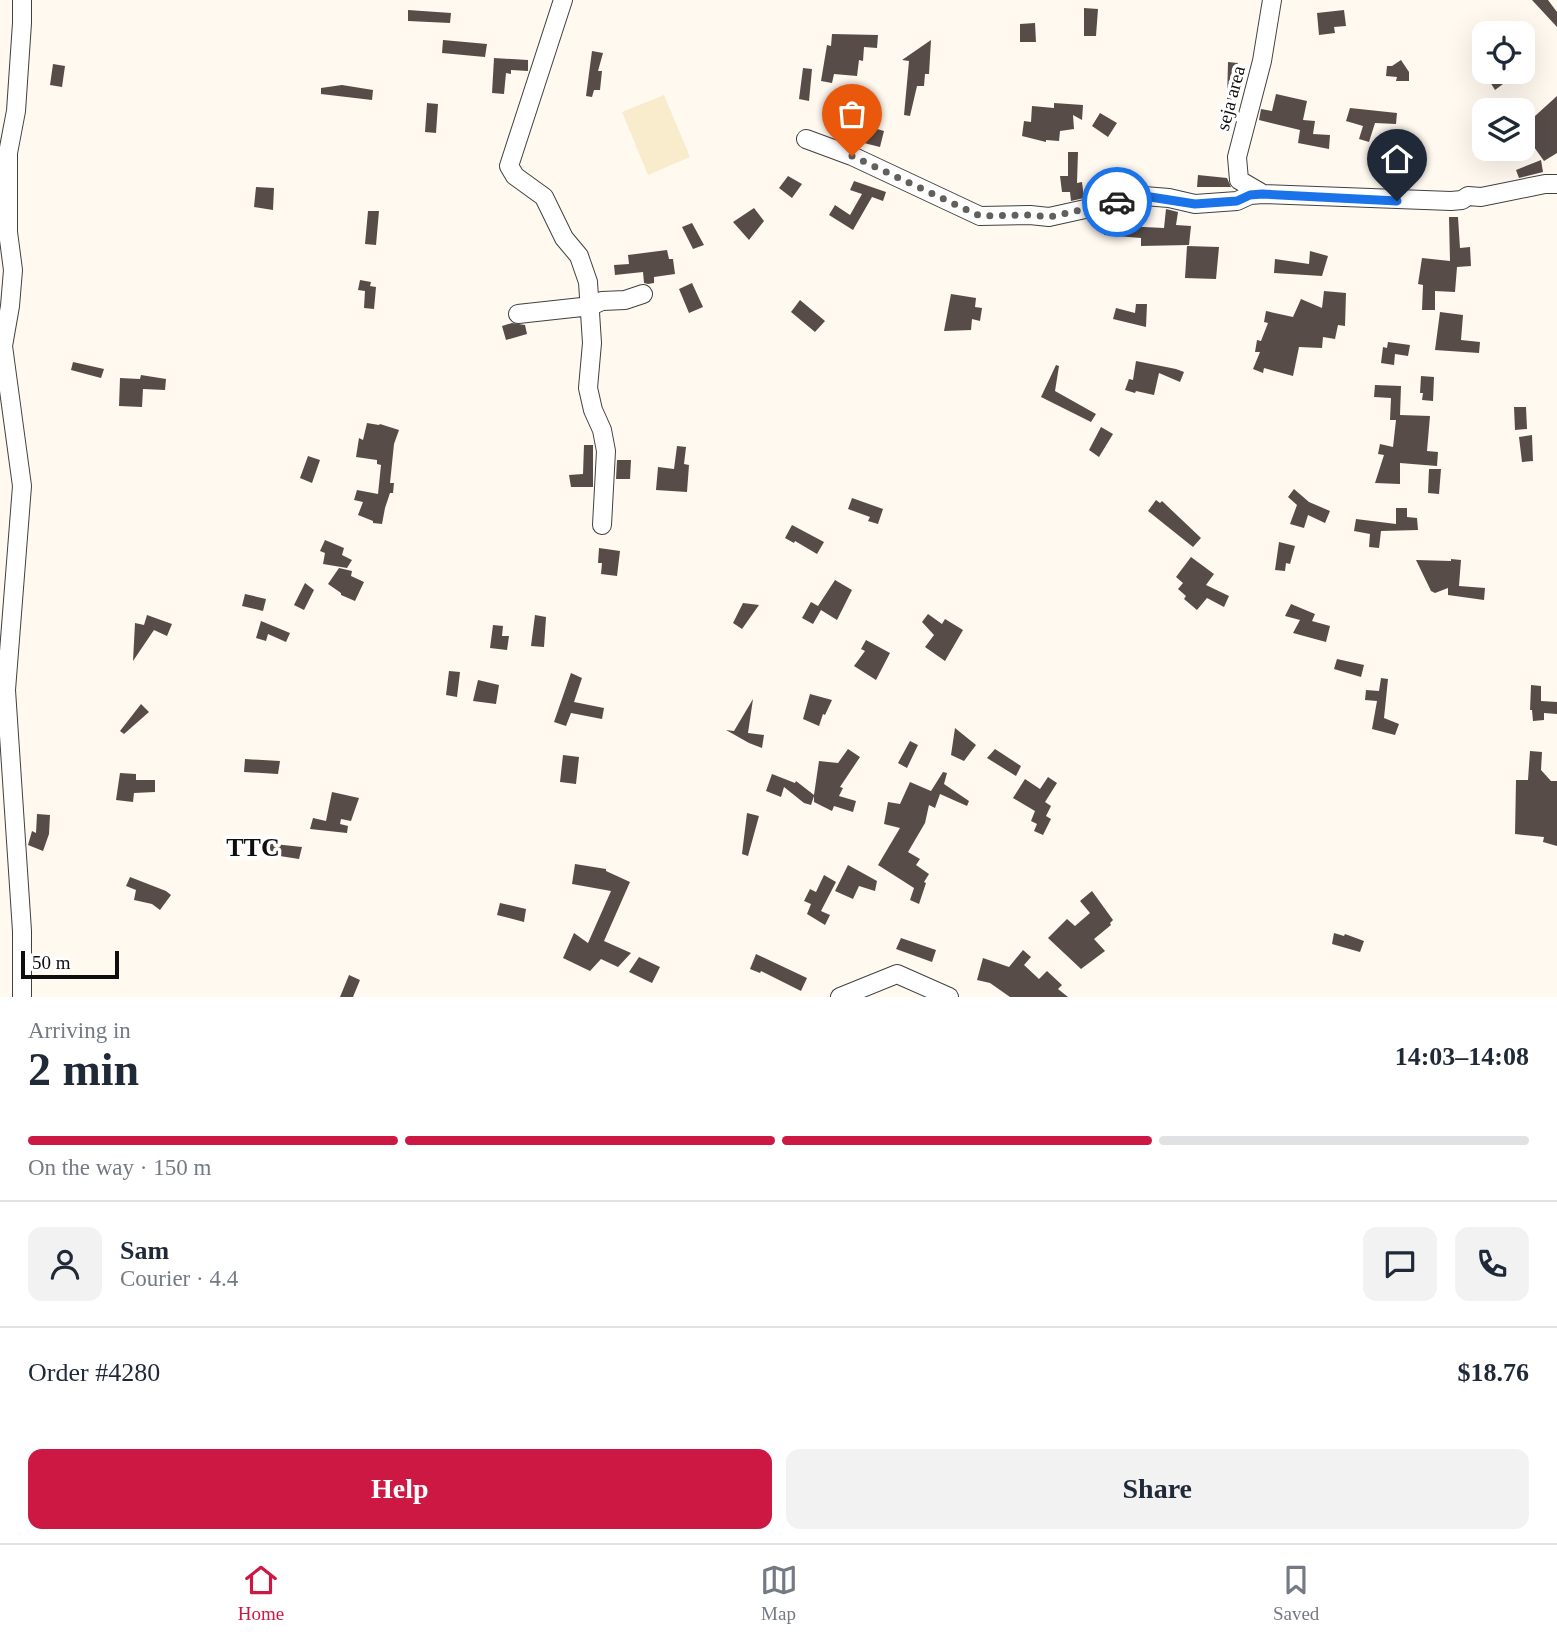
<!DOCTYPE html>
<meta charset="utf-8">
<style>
:root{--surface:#fff;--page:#f2f2f3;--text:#1f2937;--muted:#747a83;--line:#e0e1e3;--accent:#cd1843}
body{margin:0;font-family:Georgia,serif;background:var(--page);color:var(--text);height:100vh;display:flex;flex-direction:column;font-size:26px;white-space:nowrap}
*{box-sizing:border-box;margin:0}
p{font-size:23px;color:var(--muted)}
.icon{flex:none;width:38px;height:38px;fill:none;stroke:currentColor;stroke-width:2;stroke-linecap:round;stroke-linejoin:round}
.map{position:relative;height:997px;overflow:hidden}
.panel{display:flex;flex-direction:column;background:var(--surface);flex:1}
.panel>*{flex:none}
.buttons{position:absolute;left:1472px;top:21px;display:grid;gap:14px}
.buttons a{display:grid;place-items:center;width:63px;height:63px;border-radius:14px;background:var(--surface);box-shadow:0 7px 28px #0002;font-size:35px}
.scale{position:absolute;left:21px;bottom:18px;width:98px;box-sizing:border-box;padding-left:7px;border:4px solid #0e0e0e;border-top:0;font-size:19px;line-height:24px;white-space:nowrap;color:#0e0e0e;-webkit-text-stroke:5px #fff;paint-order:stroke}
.pin{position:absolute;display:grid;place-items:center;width:60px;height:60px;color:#fff;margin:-72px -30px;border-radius:50% 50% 50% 0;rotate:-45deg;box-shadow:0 0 7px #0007}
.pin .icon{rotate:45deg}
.courier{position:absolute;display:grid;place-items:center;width:70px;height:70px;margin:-35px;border:5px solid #1a73e8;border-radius:50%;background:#fff;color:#222;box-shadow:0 2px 9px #0007}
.head em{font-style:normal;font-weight:600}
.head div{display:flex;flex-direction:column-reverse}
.head{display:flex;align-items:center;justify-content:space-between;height:119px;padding:0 28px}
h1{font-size:46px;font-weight:600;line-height:52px}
.bar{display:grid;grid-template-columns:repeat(4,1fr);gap:10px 7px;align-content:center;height:84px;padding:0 28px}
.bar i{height:9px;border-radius:5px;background:var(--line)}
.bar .current{background:var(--accent)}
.bar p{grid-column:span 4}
.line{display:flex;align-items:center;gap:18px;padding:0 28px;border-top:2px solid var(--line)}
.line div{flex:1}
.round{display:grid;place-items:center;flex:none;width:74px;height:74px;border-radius:14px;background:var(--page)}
.button{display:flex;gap:14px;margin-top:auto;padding:14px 28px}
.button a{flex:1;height:80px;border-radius:14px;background:var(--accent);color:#fff;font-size:28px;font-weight:600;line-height:80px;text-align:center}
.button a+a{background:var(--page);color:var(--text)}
.tab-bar{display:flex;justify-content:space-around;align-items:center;height:98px;border-top:2px solid var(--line);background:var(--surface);font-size:19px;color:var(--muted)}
.tab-bar a{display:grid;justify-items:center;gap:4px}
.tab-bar .current{color:var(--accent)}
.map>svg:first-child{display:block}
.farmland{fill:#f8eccc}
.building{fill:#584c49}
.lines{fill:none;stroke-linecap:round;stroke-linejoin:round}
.minor-casing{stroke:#414141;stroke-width:20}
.minor{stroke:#fff;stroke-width:18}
.done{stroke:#62605d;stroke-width:7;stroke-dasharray:0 12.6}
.route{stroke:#1a73e8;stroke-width:9}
.labels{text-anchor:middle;stroke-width:7;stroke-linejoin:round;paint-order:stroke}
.street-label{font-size:19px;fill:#0e0e0e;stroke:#fff}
.district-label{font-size:26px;font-weight:bold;fill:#0e0e0e;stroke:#fff}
</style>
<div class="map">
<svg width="1557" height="997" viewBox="0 0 1557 997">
<rect width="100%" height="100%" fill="#fff9f0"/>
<!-- farmland -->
<path class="farmland" d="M664,95L690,157L648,175L622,112Z"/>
<!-- building -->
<path class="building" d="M1532,0H1548L1557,12V27Z
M1084,8L1098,9L1096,36H1084Z
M408,10L451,13L450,23L408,21Z
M1344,10L1346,26L1334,27L1335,33L1319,35L1317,13Z
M1035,23L1036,42H1020V24Z
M832,34L878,35L877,48L864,47L863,61L859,60L857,76L834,74L832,83L821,81L827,45L831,46Z
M443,40L487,44L485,57L442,53Z
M931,40L929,74H925L924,86H917L910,116L904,115L909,61L902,60Z
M592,51L603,53L598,71H602L600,90H594L592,97L586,96Z
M494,58L528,60V71L511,70V74L506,73L504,94L492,93Z
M1401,60L1409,72V81H1396L1397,77L1386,76L1387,66H1392Z
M1228,62L1238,63L1236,100H1227Z
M53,64L65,66L62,87L50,85Z
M803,68L812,69L809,101L799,99Z
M1484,72H1519L1495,90Z
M342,85L373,90L372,100L321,94V88Z
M1276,94L1307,101L1303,120L1315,121L1313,134L1330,135L1329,149L1298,143L1300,130L1259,120L1261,109L1272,111Z
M1557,96V153L1544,161L1524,133L1528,130L1524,126Z
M427,103L438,104L436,133L425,132Z
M1054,103L1083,105L1082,120L1073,115L1074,129L1060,131L1059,141L1046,140V142L1022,136L1024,121L1031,122L1032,106L1054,108Z
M1350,108L1397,113L1396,124L1375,123L1369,142L1359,139L1363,126L1346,121Z
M1100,113L1117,123L1108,137L1092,126Z
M860,124L884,131L880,147L856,141Z
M1068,152H1078L1077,183L1082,182L1084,198L1071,201L1070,192H1062L1060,176H1068Z
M1541,160L1543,172L1519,178L1516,170Z
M1198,175L1227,178L1231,187H1197Z
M788,176L802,184L792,198L779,188Z
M854,181L886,192L883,201L872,197L853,230L829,215L835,205L850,215L862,194L850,190Z
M256,187L274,188L273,210L254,207Z
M754,208L764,221L749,240L733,222Z
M1166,209L1178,212L1176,225L1191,226L1189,245L1141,246V238L1104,235V224L1098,223V218L1124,214L1123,226L1164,228Z
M368,211H379L376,245L365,244Z
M1449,217H1458L1460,248L1470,247L1471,266L1457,267L1455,292L1435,291V310H1422L1423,285L1418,284L1422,258L1450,261Z
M692,223L704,245L693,249L682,227Z
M1187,246L1219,247L1216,279L1185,278Z
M667,250L669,259H673L675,274L654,277V283L648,284L644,283L643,272L615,275L614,265L629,264L628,255Z
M1310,251L1328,256L1322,276L1274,273L1275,259L1309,264Z
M360,280L371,282L370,286L376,287L374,309L364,308L365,291L358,290Z
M692,283L703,307L689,313L679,289Z
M1324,291L1346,293L1345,326L1338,325L1335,339L1323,337L1322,348L1299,347L1293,376L1264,368L1263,373L1253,369L1260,352H1255L1257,340L1261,341L1268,323L1264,322L1266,311L1293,317L1301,299L1322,308Z
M951,294L976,298L975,307L982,308L980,321L972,319L971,330L944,331Z
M800,300L825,321L815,332L791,312Z
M1136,304H1147L1146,327L1113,319L1116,308L1135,313Z
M1440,312L1463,315L1461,340L1480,342L1479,353L1435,350Z
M512,323L525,325L527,334L506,340L502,326Z
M1388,342L1410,345L1408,356L1395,354L1394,365L1381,363L1383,347L1387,348Z
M1136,361L1176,369L1184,372L1180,382L1159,373L1154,395L1136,391L1135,393L1125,390L1129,379L1133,380Z
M73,362L104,369L101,378L71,370Z
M1056,365L1059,366L1055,391L1096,414L1091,422L1041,397Z
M141,375L166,379L165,390L143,389L142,407L119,406L120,378L140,379Z
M1421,376L1434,377L1433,401L1422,400L1423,393H1420Z
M1375,385L1401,386L1400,415L1430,416L1427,451L1438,452L1437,466L1400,463V484L1375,483L1384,455L1378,454L1380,444L1393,447L1396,420H1390L1391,398L1374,397Z
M1514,407H1526L1527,429L1515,430Z
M367,423L379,425L380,424L399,430L394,444L390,483H394L393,493H390L385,508L382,524L373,523V521L358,515L363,502L354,500L357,490L378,494L381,465L377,464V460L356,457L359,438L363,440Z
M1101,427L1113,434L1099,457L1089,450Z
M1532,435L1533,461L1522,462L1519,437Z
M584,445H593V487H571L569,475L583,474Z
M677,446L686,447L684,464L689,465L687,492L656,490L658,467L674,469Z
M308,456L320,460L312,483L300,478Z
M617,460H631L630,479H616Z
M1429,469H1441L1439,494L1428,493Z
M1294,489L1309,502L1330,511L1325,523L1308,515L1304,528L1290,524L1297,505L1288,497Z
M852,498L883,509L878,524L868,521L870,517L848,509Z
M1156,500L1160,503L1162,501L1201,538L1193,547L1148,511Z
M1396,508H1407V517L1417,518L1418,530L1381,531L1379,548L1369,547L1370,534L1354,531L1356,519L1396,524Z
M792,525L824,542L817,554L795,541L794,543L785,538Z
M325,540L344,548L342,555L352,560L347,568L323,564L325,553L320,551Z
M1279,542L1295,546L1290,564L1286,563L1285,571L1275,570Z
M599,548L620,551L617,576L601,574L602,563H598Z
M1191,557L1214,574L1206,585L1229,596L1224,607L1207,598L1197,610L1184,599L1186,596L1178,589L1183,583L1176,577Z
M1451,559L1461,560L1459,586L1485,588L1484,600L1448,595V588L1435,593L1431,591L1416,560L1451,561Z
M339,568L352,571L351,576L364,582L355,601L341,595V593L328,584Z
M835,580L852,590L837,620L821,610L813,624L802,618L811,602L818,606Z
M305,583L314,590L304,610L294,605Z
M245,594L266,599L263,611L242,606Z
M743,603L759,605L742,629L733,623Z
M1291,604L1315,614L1312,621L1330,626L1326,642L1293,633L1300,620L1285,616Z
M928,614L942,624L945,619L963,630L945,661L925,647L934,635L922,622Z
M147,615L172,624L167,636L154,630L133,661L135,623L144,625Z
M535,615L546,617L544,647L531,646Z
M261,621L290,633L286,642L268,634L266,641L256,638Z
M493,625L503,626L502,636H509L507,650L490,648Z
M866,640L890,653L876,680L854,666L865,651L861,649Z
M1337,659L1364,665L1361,677L1334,669Z
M449,671L460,672L457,697L446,695Z
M571,673L582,678L574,702L604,708L602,719L571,713L566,726L554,722Z
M1381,678L1388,679L1384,718L1399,724L1395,735L1372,729L1377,701L1365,700L1366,690L1379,691Z
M478,680L499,685L496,704L473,701Z
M1531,685L1541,686V701L1557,702V714L1544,713V720L1533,721L1532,710H1530Z
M810,694L832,700L825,715L823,714L819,726L803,719Z
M753,699L748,733L764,735L762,748L749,743L726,730L734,731Z
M141,704L149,712L124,734L120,731Z
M955,728L976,745L964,761L951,755Z
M910,741L918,745L907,768L898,763Z
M848,749L860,757L840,787L843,788L839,796L856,801L853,812L834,806L832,811L814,802V796L811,805L804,803L784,787L781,797L766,791L772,774L795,783L796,781L814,795L819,761L838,763Z
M995,749L1021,766L1016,776L987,758Z
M1530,751L1542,752L1541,770L1551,781H1557V846L1543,842L1544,837L1515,834L1516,780H1528Z
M563,755L579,757L576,784L560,782Z
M245,759L280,761L278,774L244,772Z
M943,772L947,773L944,784L969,801L967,806L940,794L935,808L929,805L925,823L908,852L920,859L916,865L929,874L924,882L926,883L919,904L910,900L914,888L878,865L900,828L884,824L888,802L900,804L910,782L931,791Z
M120,773L136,774V780H155V792L134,793L133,802L116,800Z
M1048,777L1057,783L1045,802L1051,806L1046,816L1051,819L1043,835L1034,831L1037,824L1031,821L1035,811L1013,798L1025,779L1040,789Z
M332,792L359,798L351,821L341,819L340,824L348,826L347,833L310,829L313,818L326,821Z
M747,813L759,816L748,856L742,854Z
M37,814L50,815L49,834L43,851L28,845L32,831L36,833Z
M265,843L302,847L299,859L267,854L263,852Z
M575,864L606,869V871L630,882L604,941L631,953L618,967L601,959L590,971L563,958L574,933L588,943L611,891L572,884Z
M848,865L877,881L875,891L859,886L853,899L835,891Z
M824,875L836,882L821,911L830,915L825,925L807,914L811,904L804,901L810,889L816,892Z
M130,877L166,891L171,895L160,910L152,904L134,900L136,890L126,886Z
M1092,891L1113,920L1110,923L1111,925L1094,939L1105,951L1081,969L1048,938L1067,919L1075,926L1090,913L1080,901Z
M500,903L526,909L524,922L497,915Z
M1334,933L1344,936L1345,934L1364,941L1360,952L1332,944Z
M901,938L936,950L932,962L896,949Z
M1023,950L1031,957L1024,965L1039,979L1047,971L1062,985L1058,989L1068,997H1010L990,983L977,980L983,958L1009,967Z
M756,954L807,978L801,991L761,971L760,973L750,969Z
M639,957L660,967L652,983L629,972Z
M349,975L360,980L353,997H340Z"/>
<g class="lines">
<!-- minor casing -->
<g class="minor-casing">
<path id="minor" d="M22,0V23L16,111L8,153V232L13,270L10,306L3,346L22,486L6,690L22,931V997
M563,0L509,166L515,176L544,197L564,238L579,256L588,282L592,343L588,388L593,410L602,430L606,451L602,525
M806,139L852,156L980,216L1030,215L1049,217L1144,196L1169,198L1195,204L1237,201L1250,195L1263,194L1451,201L1462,200L1468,196L1481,197L1545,184H1557
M1263,194L1239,180L1237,157L1262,61L1272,0
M518,314L591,306L602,301L625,300L643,294
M840,997L897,974L949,997"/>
</g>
<!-- minor -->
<use href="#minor" class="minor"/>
</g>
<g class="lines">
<!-- done -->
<path class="done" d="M852,156L980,216L1030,215L1049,217L1117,202"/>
<!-- route -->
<path class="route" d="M1117,202L1144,196L1195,204L1237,201L1250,195L1262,194L1397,201"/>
</g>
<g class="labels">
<!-- street labels -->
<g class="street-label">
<text transform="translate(1230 98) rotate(-75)" y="7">seja area</text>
</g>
<!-- district labels -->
<g class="district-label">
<text x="253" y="856">TTC</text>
</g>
</g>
</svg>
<div class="buttons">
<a><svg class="icon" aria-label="locate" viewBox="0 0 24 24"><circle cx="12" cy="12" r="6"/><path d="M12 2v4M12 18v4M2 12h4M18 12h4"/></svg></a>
<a><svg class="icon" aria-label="layers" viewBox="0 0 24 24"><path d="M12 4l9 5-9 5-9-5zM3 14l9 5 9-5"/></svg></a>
</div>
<div class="scale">50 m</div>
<div class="pin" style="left:852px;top:156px;background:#ea580c"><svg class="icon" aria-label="bag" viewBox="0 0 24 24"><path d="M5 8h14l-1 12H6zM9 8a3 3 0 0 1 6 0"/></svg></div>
<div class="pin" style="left:1397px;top:201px;background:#1f2937"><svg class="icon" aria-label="home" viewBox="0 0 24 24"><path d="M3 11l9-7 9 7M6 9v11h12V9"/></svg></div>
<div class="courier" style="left:1117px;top:202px"><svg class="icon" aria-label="car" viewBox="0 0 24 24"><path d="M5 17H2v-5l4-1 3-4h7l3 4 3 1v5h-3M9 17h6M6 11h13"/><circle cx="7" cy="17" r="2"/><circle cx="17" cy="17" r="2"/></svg></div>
</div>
<section class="panel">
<div class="head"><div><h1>2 min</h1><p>Arriving in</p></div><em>14:03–14:08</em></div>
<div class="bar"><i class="current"></i><i class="current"></i><i class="current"></i><i></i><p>On the way · 150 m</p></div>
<div class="line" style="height:126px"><a class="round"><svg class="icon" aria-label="person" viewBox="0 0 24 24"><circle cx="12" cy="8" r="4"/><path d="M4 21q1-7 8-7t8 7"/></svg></a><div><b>Sam</b><p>Courier · 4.4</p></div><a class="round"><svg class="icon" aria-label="chat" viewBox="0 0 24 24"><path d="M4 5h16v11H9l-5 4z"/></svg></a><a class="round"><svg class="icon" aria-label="phone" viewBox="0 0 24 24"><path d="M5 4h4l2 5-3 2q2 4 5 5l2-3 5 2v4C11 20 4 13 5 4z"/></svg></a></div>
<div class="line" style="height:91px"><div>Order #4280</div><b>$18.76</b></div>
<div class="button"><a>Help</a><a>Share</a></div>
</section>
<nav class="tab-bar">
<a class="current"><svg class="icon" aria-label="home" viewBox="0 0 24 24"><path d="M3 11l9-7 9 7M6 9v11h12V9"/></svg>Home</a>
<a><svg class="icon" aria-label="map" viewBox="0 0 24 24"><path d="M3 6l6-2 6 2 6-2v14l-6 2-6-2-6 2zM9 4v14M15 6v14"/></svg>Map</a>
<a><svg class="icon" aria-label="saved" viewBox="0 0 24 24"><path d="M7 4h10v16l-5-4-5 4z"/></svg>Saved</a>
</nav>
